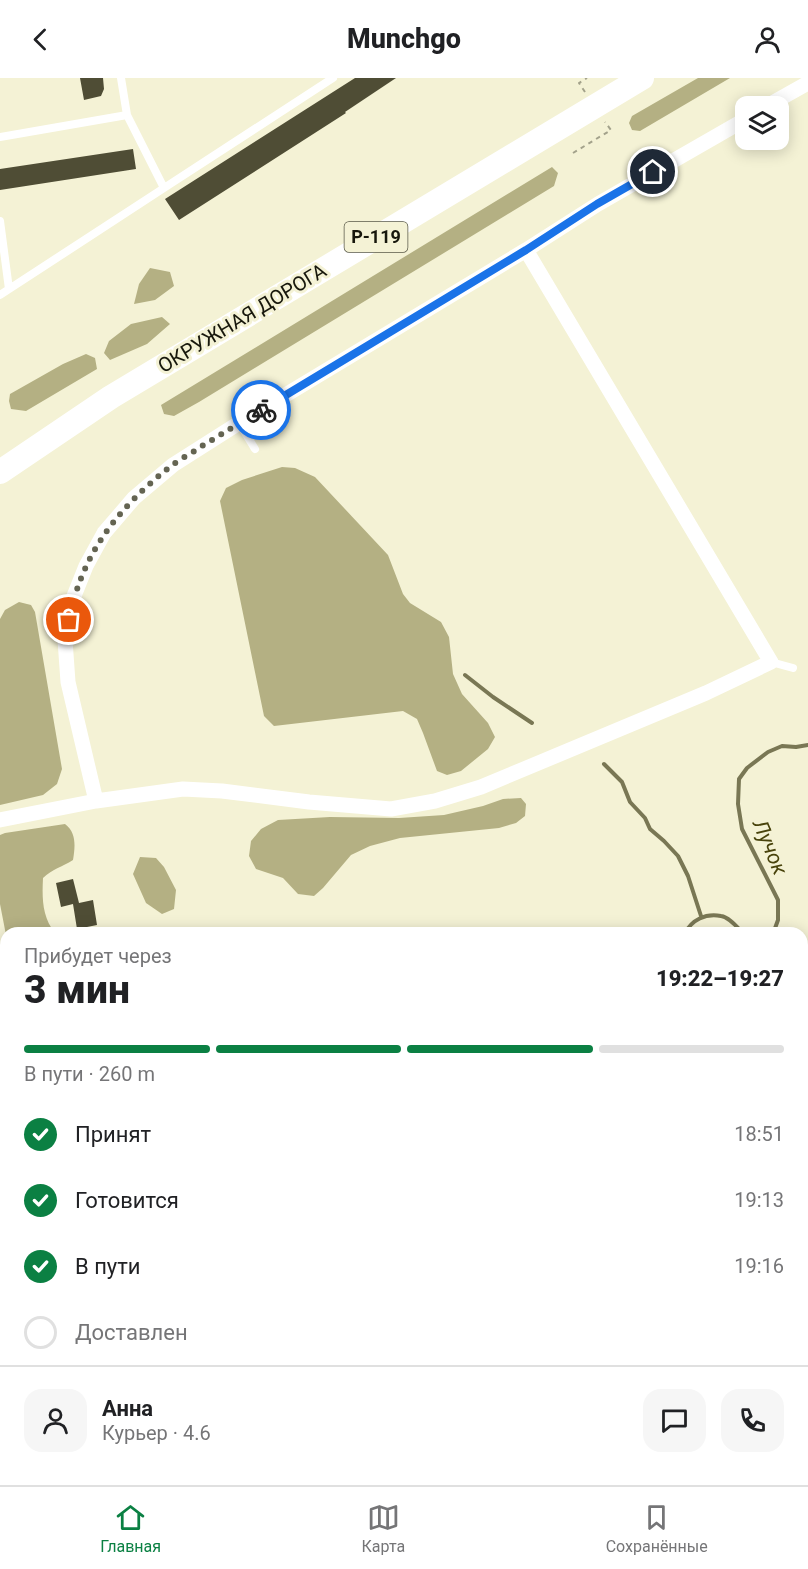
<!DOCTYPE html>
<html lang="ru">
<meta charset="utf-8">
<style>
:root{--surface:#fff;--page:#f6f6f6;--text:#202124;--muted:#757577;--line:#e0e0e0;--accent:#0b8043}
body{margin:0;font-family:Roboto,sans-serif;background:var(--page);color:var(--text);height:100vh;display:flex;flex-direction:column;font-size:22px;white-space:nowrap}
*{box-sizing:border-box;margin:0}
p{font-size:20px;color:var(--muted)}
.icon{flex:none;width:33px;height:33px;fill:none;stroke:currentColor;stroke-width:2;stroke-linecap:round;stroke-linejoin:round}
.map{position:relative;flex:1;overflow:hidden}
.details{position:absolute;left:0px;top:849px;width:808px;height:558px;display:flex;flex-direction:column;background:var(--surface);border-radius:18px 18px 0 0;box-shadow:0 3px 15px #0003}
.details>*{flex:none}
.controls{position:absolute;left:735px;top:18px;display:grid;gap:12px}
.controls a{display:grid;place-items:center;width:54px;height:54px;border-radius:12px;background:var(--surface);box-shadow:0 3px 15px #0003;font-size:30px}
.pin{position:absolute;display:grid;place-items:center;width:51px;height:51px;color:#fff;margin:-26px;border:3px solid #fff;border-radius:50%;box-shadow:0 2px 6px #0007}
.courier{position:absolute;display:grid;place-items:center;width:60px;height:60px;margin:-30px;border:4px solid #1a73e8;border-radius:50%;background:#fff;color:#222;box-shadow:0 2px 8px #0007}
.summary em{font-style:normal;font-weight:800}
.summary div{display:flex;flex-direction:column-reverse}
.summary{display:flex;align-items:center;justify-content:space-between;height:102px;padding:0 24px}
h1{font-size:39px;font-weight:800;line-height:45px}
.bar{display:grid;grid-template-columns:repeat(4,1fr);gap:9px 6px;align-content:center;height:72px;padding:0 24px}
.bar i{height:8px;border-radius:4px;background:var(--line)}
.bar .current{background:var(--accent)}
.bar p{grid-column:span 4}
.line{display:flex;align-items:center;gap:15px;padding:0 24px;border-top:2px solid var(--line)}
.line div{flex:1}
.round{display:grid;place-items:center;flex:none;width:63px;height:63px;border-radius:18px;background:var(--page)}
ol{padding:0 24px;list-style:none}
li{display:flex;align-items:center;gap:18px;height:66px}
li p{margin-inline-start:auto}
li .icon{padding:6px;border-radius:50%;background:var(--accent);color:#fff;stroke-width:4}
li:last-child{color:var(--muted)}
li i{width:33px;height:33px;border:3px solid var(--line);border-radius:50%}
header{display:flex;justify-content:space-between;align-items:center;height:78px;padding:0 24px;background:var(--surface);font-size:27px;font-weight:800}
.tab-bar{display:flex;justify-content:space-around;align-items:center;height:84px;border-top:2px solid var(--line);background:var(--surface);font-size:16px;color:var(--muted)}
.tab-bar a{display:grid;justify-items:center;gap:3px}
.tab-bar .current{color:var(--accent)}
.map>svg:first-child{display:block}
.green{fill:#c2c09d}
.forest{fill:#b4b083}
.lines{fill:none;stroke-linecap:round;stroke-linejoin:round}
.stream{stroke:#797754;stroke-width:4}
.building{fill:#4f4d35}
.path{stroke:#a3a28b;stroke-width:2;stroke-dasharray:4.5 4.5;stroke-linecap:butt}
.service{stroke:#fff;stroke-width:8}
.minor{stroke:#fff;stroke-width:15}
.trunk{stroke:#fff;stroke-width:24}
.done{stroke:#646452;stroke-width:6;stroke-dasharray:0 10.8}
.route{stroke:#1a73e8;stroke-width:8}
.labels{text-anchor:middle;stroke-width:6;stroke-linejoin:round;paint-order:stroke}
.shield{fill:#f4f2d5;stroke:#595948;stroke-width:1.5}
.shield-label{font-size:18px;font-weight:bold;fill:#17170c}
.street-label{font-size:20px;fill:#17170c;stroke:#f4f2d5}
.water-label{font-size:21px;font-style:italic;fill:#48430b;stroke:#f4f2d5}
</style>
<header><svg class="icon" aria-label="back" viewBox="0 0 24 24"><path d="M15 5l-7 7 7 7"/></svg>Munchgo<svg class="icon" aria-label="person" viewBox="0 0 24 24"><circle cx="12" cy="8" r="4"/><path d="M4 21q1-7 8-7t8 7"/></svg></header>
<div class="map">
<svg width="808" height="1407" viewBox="0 0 808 1407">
<rect width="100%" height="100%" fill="#f4f2d5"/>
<!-- green -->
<path class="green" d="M808,1143V1407H700L701,1401H802V1149Z"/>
<!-- forest -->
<path class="forest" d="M698,0H730L640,53L632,52L629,45L632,38Z
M552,89L558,95L554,108L199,324L174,338L164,336L161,327Z
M150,190L170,194L174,208L155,222L134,226L139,206Z
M162,239L170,246L147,266L110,282L104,275L109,263L131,246Z
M86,276L95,280L97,291L26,333L11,331L9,323L10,316L63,286Z
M282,389L295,390L315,399L388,477L403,516L410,525L441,544L449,559L453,596L462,616L488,645L495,659L488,671L461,693L447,697L437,693L423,655L417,641L403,633L274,648L264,638L220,423L226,410L242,402Z
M19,524L31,527L35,534L62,691L57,706L43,717L0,727V541L5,532Z
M521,720L526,726L525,738L516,745L499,750L400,760L370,768L351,777L323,810L314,818L298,816L283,800L256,791L249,778L251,763L261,751L278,742L330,739L399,740L444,737L483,728L503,721Z
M65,746C77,755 75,769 73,782C62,789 52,791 43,800C42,820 42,839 55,855H6V857L0,826V757L5,755Z
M140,779L156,780L164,789L176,812L174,831L162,836L146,825L133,796Z
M0,1212L6,1240V1401H37L28,1407H0Z
M163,1401H201L197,1407H164Z"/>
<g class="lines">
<!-- stream -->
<path class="stream" d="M465,597L493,619L532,645
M604,686L622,704L630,724L645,740L650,751L664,763L678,778L688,798L701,838
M685,855C692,842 705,835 721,838C729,839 737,849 743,855
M771,855L774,853L778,842V822L742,751L738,726L739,701L747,690L768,674L782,668L796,669L808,667
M597,1407L603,1401"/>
</g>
<!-- building -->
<path class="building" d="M80,0H103L104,11L101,18L84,22Z
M355,0H396L345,34L346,35L179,142L165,121Z
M133,71L136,91L0,112V91Z
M73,801L79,825L93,822L97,847L77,851L73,826L61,829L56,805Z"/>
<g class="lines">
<!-- path -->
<path class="path" d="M585,14L579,5L587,0
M573,75L611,52L605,44"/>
<!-- service -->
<path class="service" d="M0,59L127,37
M164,110L333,0
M0,143L9,211
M0,217L164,110L127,37L121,0
M239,345L255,371
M771,584L793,590
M0,1083L6,1082
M802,1163L808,1157
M802,1209L808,1215
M96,1401L98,1407
M142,1401L143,1407
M28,1407L44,1401
M709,1407L711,1401"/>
<!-- minor -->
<path class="minor" d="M767,28L808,5
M96,723L183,711L222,713L309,724L391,731L435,723L481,709L706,615L771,584L526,172
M0,742L96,723L68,604L65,562L72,523L86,488L104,455L134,420L173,387L239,345L526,172L598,126L746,41
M0,899L1,905L0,909"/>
<!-- trunk -->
<path class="trunk" d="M0,394L111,319L642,0
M0,1033L6,1064
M68,1401L70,1407"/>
</g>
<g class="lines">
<!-- done -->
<path class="done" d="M69,542C82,475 118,430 171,388C180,381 192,375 202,368C222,356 241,344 261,332"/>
<!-- route -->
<path class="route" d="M261,332L526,172L597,126L653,94"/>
</g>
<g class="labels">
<!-- shield labels -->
<rect class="shield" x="344.5" y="144" width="63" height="30" rx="4.5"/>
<g class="shield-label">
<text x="376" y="165">Р-119</text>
</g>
<!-- street labels -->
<g class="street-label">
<text transform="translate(242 240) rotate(-31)" y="7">ОКРУЖНАЯ ДОРОГА</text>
</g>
<!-- water labels -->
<g class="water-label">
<text transform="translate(770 769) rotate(67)" y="7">Лучок</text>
</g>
</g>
</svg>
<div class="controls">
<a><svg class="icon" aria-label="layers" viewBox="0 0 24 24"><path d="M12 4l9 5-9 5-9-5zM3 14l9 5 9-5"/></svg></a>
</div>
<div class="pin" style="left:69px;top:542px;background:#ea580c"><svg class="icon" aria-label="bag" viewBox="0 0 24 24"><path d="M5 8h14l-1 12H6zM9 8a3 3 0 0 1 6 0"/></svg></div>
<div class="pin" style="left:653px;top:94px;background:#1f2937"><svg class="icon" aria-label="home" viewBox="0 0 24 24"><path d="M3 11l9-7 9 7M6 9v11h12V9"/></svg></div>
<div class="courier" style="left:261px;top:332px"><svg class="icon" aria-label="bike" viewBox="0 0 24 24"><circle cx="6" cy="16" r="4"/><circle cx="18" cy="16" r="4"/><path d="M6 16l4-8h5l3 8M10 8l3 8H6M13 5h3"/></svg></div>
<section class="details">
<div class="summary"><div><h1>3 мин</h1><p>Прибудет через</p></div><em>19:22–19:27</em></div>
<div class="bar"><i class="current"></i><i class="current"></i><i class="current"></i><i></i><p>В пути · 260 m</p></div>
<ol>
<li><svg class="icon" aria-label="check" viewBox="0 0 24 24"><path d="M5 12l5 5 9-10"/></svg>Принят<p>18:51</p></li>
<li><svg class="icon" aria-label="check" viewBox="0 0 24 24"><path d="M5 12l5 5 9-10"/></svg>Готовится<p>19:13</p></li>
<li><svg class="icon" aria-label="check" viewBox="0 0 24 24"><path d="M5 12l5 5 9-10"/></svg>В пути<p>19:16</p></li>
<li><i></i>Доставлен</li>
</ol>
<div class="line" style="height:108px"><a class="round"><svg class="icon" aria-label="person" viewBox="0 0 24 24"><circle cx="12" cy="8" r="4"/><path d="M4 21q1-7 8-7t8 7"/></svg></a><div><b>Анна</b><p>Курьер · 4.6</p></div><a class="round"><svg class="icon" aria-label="chat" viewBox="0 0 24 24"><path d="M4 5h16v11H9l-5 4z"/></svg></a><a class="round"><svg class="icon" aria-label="phone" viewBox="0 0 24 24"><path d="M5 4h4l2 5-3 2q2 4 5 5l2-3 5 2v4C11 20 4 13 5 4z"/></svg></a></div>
</section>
</div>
<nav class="tab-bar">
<a class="current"><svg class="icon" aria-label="home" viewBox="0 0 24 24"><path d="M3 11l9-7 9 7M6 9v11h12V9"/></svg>Главная</a>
<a><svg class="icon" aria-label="map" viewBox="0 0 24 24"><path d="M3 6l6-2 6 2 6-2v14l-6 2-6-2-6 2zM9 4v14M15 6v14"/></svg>Карта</a>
<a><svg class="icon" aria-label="saved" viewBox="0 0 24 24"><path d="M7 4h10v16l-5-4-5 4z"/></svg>Сохранённые</a>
</nav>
